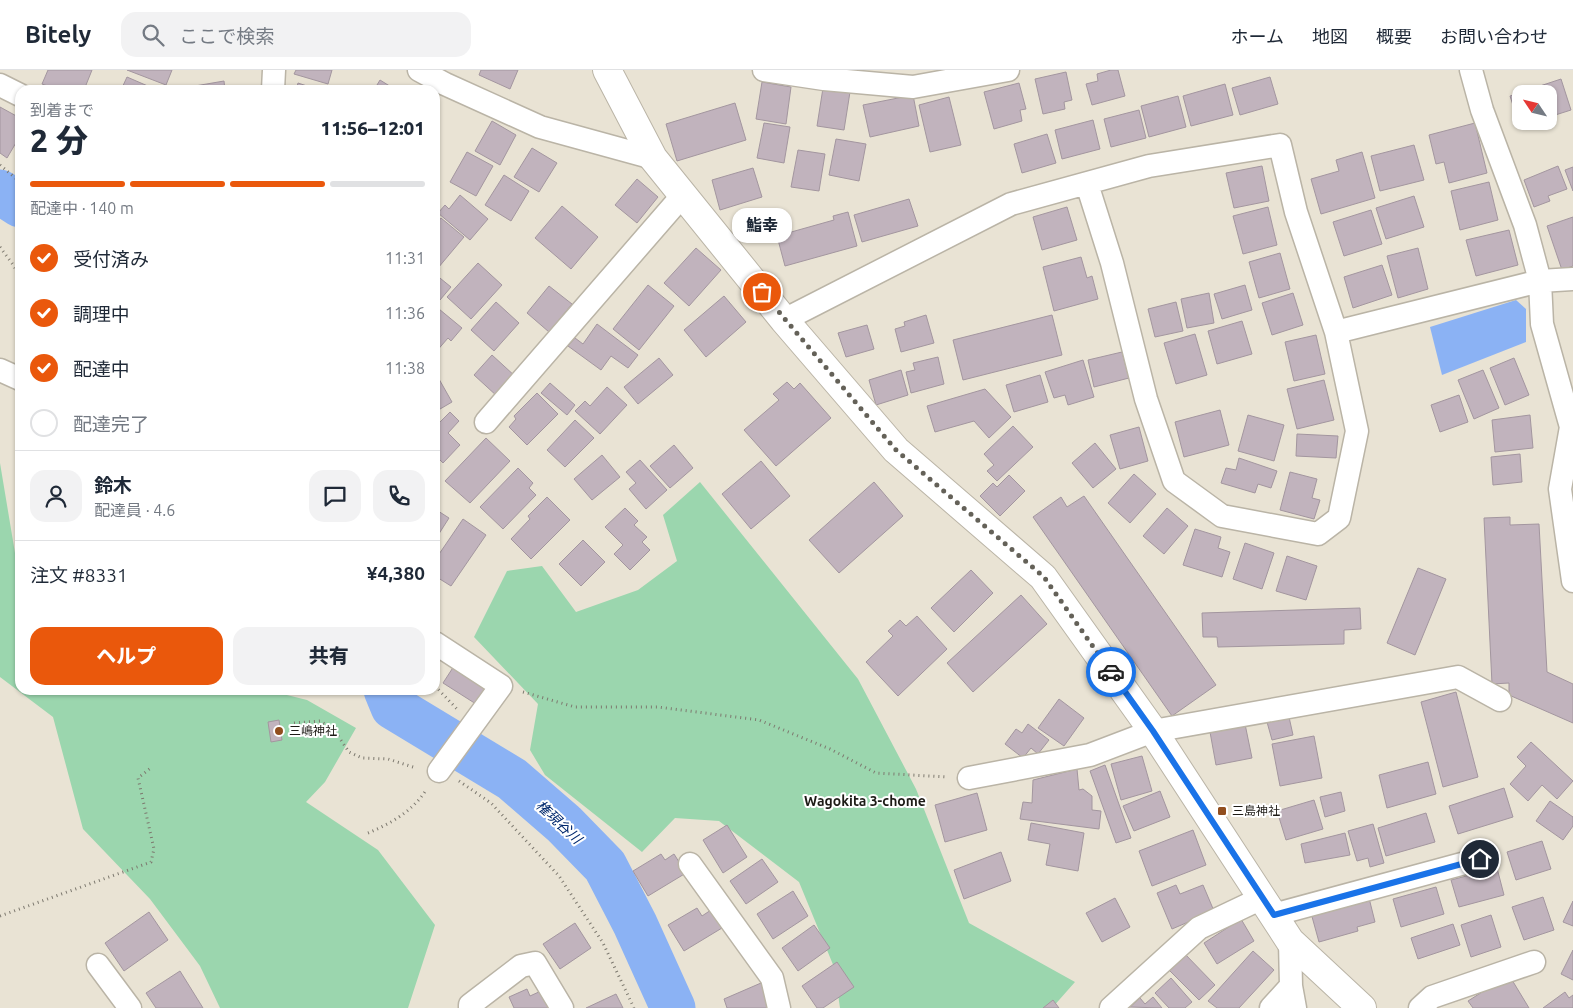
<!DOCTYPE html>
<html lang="ja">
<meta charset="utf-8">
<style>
:root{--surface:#fff;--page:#f2f2f3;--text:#1f2937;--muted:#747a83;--line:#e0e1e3;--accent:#ea580c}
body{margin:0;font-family:Ubuntu,"Noto Sans JP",sans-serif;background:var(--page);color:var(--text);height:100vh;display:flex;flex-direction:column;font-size:19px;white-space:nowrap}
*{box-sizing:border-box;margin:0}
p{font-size:16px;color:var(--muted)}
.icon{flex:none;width:28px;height:28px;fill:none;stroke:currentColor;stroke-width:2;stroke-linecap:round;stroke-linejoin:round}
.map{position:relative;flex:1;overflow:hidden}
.details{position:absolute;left:15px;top:15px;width:425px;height:610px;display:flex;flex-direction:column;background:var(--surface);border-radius:15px;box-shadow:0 1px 4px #0004}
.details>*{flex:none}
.needle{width:32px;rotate:305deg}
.controls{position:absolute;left:1512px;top:15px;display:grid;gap:10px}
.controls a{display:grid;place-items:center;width:45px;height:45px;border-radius:10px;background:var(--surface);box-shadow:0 1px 4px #0004;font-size:25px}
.pin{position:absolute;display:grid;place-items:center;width:42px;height:42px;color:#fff;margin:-21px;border:2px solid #fff;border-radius:50%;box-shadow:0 1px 5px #0007}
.courier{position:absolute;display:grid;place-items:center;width:50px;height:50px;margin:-25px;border:4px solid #1a73e8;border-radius:50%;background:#fff;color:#222;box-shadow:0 1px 6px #0007}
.bubble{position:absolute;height:35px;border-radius:15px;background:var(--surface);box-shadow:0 1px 4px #0004;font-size:16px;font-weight:800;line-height:35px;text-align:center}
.summary em{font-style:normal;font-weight:800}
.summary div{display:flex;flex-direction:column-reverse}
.summary{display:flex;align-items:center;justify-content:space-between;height:85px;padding:0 15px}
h1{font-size:32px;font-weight:800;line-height:38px}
.bar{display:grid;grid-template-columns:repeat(4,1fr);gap:8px 5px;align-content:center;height:60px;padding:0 15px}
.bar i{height:6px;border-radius:4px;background:var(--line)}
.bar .on{background:var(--accent)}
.bar p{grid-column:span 4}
.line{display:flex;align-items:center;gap:12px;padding:0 15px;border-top:1px solid var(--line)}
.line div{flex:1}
.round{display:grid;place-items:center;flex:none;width:52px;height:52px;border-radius:15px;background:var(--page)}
ol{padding:0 15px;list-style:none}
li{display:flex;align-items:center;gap:15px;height:55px}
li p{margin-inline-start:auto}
li .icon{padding:5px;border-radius:50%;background:var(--accent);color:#fff;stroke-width:4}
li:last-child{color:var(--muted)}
li i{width:28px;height:28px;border:2px solid var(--line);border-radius:50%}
.button{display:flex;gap:10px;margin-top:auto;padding:10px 15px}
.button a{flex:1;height:58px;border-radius:15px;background:var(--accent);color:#fff;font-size:20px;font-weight:800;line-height:58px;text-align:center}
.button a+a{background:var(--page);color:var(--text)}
header{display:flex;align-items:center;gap:30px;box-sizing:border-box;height:70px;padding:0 25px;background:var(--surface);border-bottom:1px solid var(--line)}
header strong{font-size:24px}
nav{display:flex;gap:28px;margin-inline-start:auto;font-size:18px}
.search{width:350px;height:45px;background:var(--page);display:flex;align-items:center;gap:12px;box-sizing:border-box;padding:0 18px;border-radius:15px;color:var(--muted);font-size:19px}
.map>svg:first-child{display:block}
.green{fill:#9bd6ae}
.water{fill:#8bb2f4}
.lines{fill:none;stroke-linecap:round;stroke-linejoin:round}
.river{stroke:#8bb2f4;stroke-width:45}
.building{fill:#c1b3bd;stroke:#a3969f}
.street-casing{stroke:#bab4a6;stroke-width:25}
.secondary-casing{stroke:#bab4a6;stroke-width:30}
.path{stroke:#7d796f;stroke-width:3;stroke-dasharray:1 4;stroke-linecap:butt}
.street{stroke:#fff;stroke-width:22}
.secondary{stroke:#fff;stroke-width:28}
.done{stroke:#646158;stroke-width:5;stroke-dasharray:0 9}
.route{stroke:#1a73e8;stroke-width:6}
.poi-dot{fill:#914e1e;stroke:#fff;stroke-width:2}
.labels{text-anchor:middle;stroke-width:4;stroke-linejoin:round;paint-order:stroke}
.poi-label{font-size:12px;fill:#1d1b16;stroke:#fff;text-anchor:start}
.neighbourhood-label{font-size:14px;font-weight:bold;fill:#1d1b16;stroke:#fff}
.water-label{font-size:14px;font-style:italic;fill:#00286d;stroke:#fff}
</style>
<header>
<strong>Bitely</strong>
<div class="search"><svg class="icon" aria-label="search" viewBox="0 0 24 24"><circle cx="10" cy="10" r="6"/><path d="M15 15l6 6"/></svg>ここで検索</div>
<nav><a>ホーム</a><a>地図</a><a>概要</a><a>お問い合わせ</a></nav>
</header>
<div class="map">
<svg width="1573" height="938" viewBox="0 0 1573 938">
<rect width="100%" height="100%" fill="#e9e3d4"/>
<!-- green -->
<path class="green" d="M0,393L20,513V620H267L307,630L356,658L325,712L306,732L378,780L435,855L408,938H220L200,896L150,829L83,759L53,647L0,607Z
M700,412L858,609L916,719L969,853L1075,912L1052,938H840L834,897L799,812L719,751L675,748L642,782L545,705L530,680L538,634L474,567L507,501L542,496L576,542L638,520L677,491L663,445Z"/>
<!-- water -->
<path class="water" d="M1516,230L1526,239V272L1442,305L1430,257Z"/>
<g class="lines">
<!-- river -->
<path class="river" d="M0,122L20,135
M386,620L393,637L512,709L564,754L605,796L635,854L673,938"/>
</g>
<!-- building -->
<path class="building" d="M48,0H92L84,20H58L42,14Z
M127,0H172L166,15Z
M296,0H332L328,14L294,4Z
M481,0H518L510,19L479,5Z
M1111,0H1118L1125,26L1092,35L1086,14L1098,11L1097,4Z
M1066,2L1072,30L1064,32L1065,39L1043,44L1035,9Z
M127,7L157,20H121Z
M1270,7L1278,34L1240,45L1232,18Z
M1561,9L1571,40L1549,47V24H1521V51H1537L1520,57L1510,26Z
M380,10L396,20H374Z
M224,11L225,20H195V16Z
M762,12L791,17L786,54L756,49Z
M298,13L319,20H296Z
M1019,13L1026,39L1020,40L1022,51L994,59L984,22Z
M1225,14L1233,45L1191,56L1183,26Z
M823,18L850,22L844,60L817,56Z
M913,25L919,56L870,67L863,35Z
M1178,26L1186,57L1149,67L1141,36Z
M949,27L961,75L930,82L919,35Z
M735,33L746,70L677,91L666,54Z
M0,37L20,48V66L7,88L0,83Z
M1139,40L1146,68L1111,77L1104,49Z
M1093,50L1100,79L1062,89L1055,60Z
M492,51L516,65L500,95L475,81Z
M764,53L790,57L784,93L757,88Z
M1475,53L1487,103L1449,113L1444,92L1436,94L1429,65Z
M1047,64L1056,93L1022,103L1014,74Z
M836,69L866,74L859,111L829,105Z
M1414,75L1424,110L1380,121L1371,86Z
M532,78L557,93L539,122L514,107Z
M798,80L825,84L819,121L791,117Z
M467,82L493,96L476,126L450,112Z
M1362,82L1375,128L1321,144L1311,109L1339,101L1336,90Z
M1262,96L1269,131L1234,138L1226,103Z
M1558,96L1567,119L1548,126L1550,131L1534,137L1524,110Z
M1573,97V121L1565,100Z
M753,98L762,127L720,140L712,110Z
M504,105L529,121L511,151L485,135Z
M637,109L658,127L637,153L615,135Z
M1489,112L1498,150L1460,160L1451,121Z
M460,125L488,149L470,170L438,143L445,135L449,139Z
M1414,126L1424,157L1386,169L1376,138Z
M909,129L918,156L862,172L854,145Z
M562,136L598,167L571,199L535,168Z
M1067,137L1077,170L1042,180L1033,147Z
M1268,137L1277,175L1243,184L1233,146Z
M1371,140L1382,174L1344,186L1333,152Z
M848,142L857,176L785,196L777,166L834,150L833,146Z
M1573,147V196L1562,200L1547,156Z
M441,148L464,167L438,198L435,196V156Z
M1509,160L1518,195L1476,206L1466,170Z
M696,178L721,200L689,236L664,213Z
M1418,178L1428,219L1398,228L1387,186Z
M1280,183L1290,219L1259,228L1249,192Z
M1081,187L1087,208L1092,206L1098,229L1054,241L1043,197Z
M478,193L502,215L471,249L447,227Z
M1382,195L1392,225L1353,238L1344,207Z
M435,204L451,217L440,230L435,226Z
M648,215L674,236L639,280L613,259Z
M1245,215L1252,240L1222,249L1214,224Z
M549,216L572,234L549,262L527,243Z
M1209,223L1214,253L1187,258L1181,229Z
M1293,223L1303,255L1272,265L1262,233Z
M724,226L746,252L706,287L684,260Z
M496,232L519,253L494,281L471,260Z
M1176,232L1183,261L1155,267L1148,239Z
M439,239L462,258L451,271L448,268L435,283V243Z
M926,245L934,273L901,282L895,259L905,256L904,252Z
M1052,245L1062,285L963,310L953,270Z
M1242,251L1252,284L1217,294L1208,261Z
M597,254L638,285L628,298L611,286L601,300L568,276L575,268L583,274Z
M867,255L874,279L846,287L838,263Z
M1195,264L1207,305L1176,314L1164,273Z
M1316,265L1325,304L1294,311L1285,272Z
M1122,282L1129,308L1094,317L1088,290Z
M492,285L516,307L498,327L474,305Z
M938,287L944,314L911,323L906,302L915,300L913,293Z
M659,288L673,305L638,334L624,317Z
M1514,288L1529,325L1505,335L1490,298Z
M1083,290L1094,327L1068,335L1065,325L1054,328L1045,302Z
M901,300L908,325L876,335L869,310Z
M1483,300L1499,338L1474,349L1458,310Z
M435,302L452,332L435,342Z
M1040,305L1048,332L1014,342L1006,315Z
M1324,310L1334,350L1297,359L1287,319Z
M787,312L794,319L800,313L831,348L776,396L744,360L779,330L773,324Z
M550,313L575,335L567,345L541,323Z
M607,317L627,335L600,364L575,341L585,331L590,336Z
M985,319L1011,347L989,368L974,351L935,362L927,336Z
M537,323L558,344L527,375L509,357L516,349L514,346Z
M1459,325L1468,352L1440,362L1431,335Z
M1220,340L1229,375L1184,387L1175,352Z
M450,342L459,351L448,363L460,375L443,393L435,385V357Z
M1248,345L1284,355L1274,391L1238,381Z
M1530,345L1533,378L1495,382L1492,350Z
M575,350L594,368L565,397L547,380Z
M1013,356L1033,377L997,411L987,401L994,395L984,384Z
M1139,357L1148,391L1120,399L1110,365Z
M1297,364L1338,366L1336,388L1296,386Z
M486,368L510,391L470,433L445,411Z
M1095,373L1116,399L1093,418L1072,393Z
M674,375L693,398L670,418L650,396Z
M1520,384L1522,412L1493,415L1491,387Z
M602,385L620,407L592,430L574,409Z
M1239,388L1277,401L1271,418L1258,414L1255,423L1221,413L1226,398L1236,400Z
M640,390L667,420L646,439L629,419L636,413L626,402Z
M761,391L790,426L751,459L722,424Z
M518,398L533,413L529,418L536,425L503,459L480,437Z
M1290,402L1317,409L1312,428L1320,430L1314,449L1280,440Z
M1134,404L1156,424L1130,453L1108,433Z
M1009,405L1025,421L1000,446L980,426L993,413L997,417Z
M874,412L903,446L839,503L809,470Z
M1084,426L1216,615L1172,646L1033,447L1061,427L1067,437Z
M547,427L570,450L531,489L511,469L530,449L528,446Z
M625,438L638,451L634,455L647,467L642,472L650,480L630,500L614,484L623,475L605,457Z
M1167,438L1188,456L1164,484L1143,466Z
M435,439L449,448L435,470Z
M1510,447V455L1539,454L1547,602L1573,614V653L1509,625V613L1492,614L1484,448Z
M463,449L486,465L451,516L435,506V490Z
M1195,459L1221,467L1218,478L1230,482L1222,507L1183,495Z
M583,470L605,492L581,516L559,494Z
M1245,473L1274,483L1262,519L1233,509Z
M1287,486L1317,496L1306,530L1276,521Z
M1418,498L1446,509L1415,585L1387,573Z
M971,500L993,523L954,562L931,538Z
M1021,525L1047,554L973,622L947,593Z
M1360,538L1361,559L1344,560V574L1218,577L1217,567H1203L1202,543Z
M917,546L947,579L898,626L866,592L893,566L888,561L900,550L906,556Z
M454,596L487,617L476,634L443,613Z
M1456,622L1478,707L1443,717L1421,632Z
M1059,629L1084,648L1064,676L1038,658Z
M1289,647L1293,665L1272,670L1267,652Z
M279,650L282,670L271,672L268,652Z
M1028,654L1049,670L1038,684L1031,678L1023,688L1005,674L1016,659L1022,663Z
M1245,654L1252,688L1216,695L1210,662Z
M1314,666L1322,708L1280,716L1272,674Z
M1531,672L1573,711L1557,729L1542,715L1528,731L1510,714L1526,696L1517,687Z
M1142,686L1152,721L1121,730L1111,694Z
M1428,692L1436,724L1387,738L1379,705Z
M1105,695L1131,768L1116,773L1090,701Z
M1077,699L1079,720L1083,719L1092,726V740L1101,741L1099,759L1020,749L1023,732L1032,733L1033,710Z
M1504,718L1513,747L1458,764L1449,736Z
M1160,721L1170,747L1134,761L1123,736Z
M1341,722L1345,741L1325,747L1320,727Z
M977,723L987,760L945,772L935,735Z
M1314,730L1323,759L1286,770L1277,741Z
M1550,731L1573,747V756L1563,770L1536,751Z
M1426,743L1435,772L1386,786L1378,758Z
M1031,753L1084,763L1078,801L1046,795L1050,774L1028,770Z
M1373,754L1384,793L1370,797L1368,788L1357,791L1348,761Z
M727,755L747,787L723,803L703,770Z
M1193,760L1206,795L1152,816L1139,781Z
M1345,763L1350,785L1305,793L1301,774Z
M1542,771L1551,799L1516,810L1507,782Z
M1001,782L1011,811L964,829L954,800Z
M661,784L665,790L674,784L686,803L648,826L633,801Z
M762,789L778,812L746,834L730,811Z
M1497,798L1504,825L1459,837L1451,810Z
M1176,815L1180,824L1203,815L1214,841L1172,859L1157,823Z
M1436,817L1444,844L1401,857L1393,829Z
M793,821L808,846L773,869L757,844Z
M1543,827L1554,860L1524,870L1512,837Z
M1115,828L1130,857L1102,872L1086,843Z
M1369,828L1375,852L1357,857L1358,861L1319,872L1311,843Z
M1573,831V856L1563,852Z
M697,838L702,846L711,840L722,858L684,881L668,855Z
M149,842L168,870L124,901L105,873Z
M1491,845L1501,877L1471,887L1461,855Z
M1241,849L1254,871L1217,894L1204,873Z
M575,853L591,878L560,899L543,874Z
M1453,854L1460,875L1418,889L1411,868Z
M814,855L830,878L798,901L782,878Z
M1573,880V910L1561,904Z
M1253,881L1274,900L1239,938H1217L1208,931Z
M1183,882L1215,915L1199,930L1167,898Z
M837,892L854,917L823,938H817L802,916Z
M180,901L203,938H156L146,923Z
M1509,905L1529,938H1473L1468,931Z
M1171,908L1192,932L1185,938H1169L1155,923Z
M761,913L771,938H727L724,929Z
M527,919L530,926L541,921L549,938H514L509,927Z
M1565,922L1569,928L1573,925V938H1543Z
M616,924L623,938H586Z
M1153,927L1162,938L1130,937L1140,928L1145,934Z
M1053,930L1059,938H1043Z"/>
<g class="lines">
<!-- street casing -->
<g class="street-casing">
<path id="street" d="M419,0L445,14L540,57L653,88
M764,0L824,9L913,17L1008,0
M1471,0L1482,40L1525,155L1540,211L1542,254L1571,357L1560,419L1573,511
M0,15L20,25
M273,20L274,0
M784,250L1011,134L1149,96L1280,75L1296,142L1336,262L1357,361L1339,448L1318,464L1222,446L1174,411L1146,329L1112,193L1087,114
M1336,262L1540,211L1573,209
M0,300L20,309
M486,352L682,126
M435,573L501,616L439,701
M969,708L1090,685L1153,661L1458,607L1500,630
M690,794L772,908L779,938
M1273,845L1480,789
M1290,871L1291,916L1295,938
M98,895L130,938
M470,938V935L521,896L535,893L562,938
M1111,938L1199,858L1262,828
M1271,938L1291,916
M1420,938L1432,927L1534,892"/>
</g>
<!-- secondary casing -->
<g class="secondary-casing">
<path id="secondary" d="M607,0L653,88L784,250L896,380L1043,507L1153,661L1290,871L1362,938"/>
</g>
<!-- path -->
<path class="path" d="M0,95L20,112
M0,177L14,196L20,210
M435,616L457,639
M523,622L575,637H658L759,650L830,679L876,703L947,707
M294,653L320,651L334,660L349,682L362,688L388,689L416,698
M459,711L491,733L559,806L603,873L634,938
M368,763C390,754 413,741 426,720
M0,846L151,792L154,779L138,708L152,697"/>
<!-- street -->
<use href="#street" class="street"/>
<!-- secondary -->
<use href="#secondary" class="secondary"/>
</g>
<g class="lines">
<!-- done -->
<path class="done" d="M762,222L896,380L1044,507L1111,602"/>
<!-- route -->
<path class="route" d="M1111,602L1153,661L1274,845L1480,789"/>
</g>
<!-- markers -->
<g class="poi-dot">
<circle cx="279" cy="661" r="5"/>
<rect x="1217" y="736" width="10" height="10" rx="2.5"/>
</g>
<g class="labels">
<!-- poi labels -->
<g class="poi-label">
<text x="289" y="665">三嶋神社</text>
<text x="1232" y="745">三島神社</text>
</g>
<!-- neighbourhood labels -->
<g class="neighbourhood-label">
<text x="865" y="736">Wagokita 3-chome</text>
</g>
<!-- water labels -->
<g class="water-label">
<text transform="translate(559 752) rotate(43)" y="5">権現谷川</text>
</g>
</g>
</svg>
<div class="controls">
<a><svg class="needle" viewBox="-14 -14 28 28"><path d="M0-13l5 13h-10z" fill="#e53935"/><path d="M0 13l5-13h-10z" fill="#747a83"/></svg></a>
</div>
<div class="pin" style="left:762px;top:222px;background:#ea580c"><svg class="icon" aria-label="bag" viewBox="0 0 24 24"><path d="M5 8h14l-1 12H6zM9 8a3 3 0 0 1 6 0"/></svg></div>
<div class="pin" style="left:1480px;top:789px;background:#1f2937"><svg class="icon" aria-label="home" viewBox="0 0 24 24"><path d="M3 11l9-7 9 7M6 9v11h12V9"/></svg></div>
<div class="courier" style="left:1111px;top:602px"><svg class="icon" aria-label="car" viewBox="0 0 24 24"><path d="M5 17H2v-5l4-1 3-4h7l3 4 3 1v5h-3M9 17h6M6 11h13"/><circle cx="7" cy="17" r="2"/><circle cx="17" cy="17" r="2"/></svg></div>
<div class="bubble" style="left:732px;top:138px;width:60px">鮨幸</div>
<section class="details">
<div class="summary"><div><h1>2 分</h1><p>到着まで</p></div><em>11:56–12:01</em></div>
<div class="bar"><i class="on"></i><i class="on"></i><i class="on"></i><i></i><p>配達中 · 140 m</p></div>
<ol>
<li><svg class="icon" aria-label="check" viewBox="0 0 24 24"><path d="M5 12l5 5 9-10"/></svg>受付済み<p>11:31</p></li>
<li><svg class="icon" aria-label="check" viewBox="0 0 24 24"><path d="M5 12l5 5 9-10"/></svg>調理中<p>11:36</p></li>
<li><svg class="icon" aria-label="check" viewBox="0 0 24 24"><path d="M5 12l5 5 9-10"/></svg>配達中<p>11:38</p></li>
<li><i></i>配達完了</li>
</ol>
<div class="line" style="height:90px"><a class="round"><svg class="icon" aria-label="person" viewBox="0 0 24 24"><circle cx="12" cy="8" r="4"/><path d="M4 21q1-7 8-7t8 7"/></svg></a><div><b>鈴木</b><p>配達員 · 4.6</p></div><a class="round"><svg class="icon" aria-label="chat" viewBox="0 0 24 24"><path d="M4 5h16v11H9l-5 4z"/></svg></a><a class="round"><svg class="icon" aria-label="phone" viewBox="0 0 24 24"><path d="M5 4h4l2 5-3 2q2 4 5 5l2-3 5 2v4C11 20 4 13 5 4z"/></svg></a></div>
<div class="line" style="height:65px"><div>注文 #8331</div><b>¥4,380</b></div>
<div class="button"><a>ヘルプ</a><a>共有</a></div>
</section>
</div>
